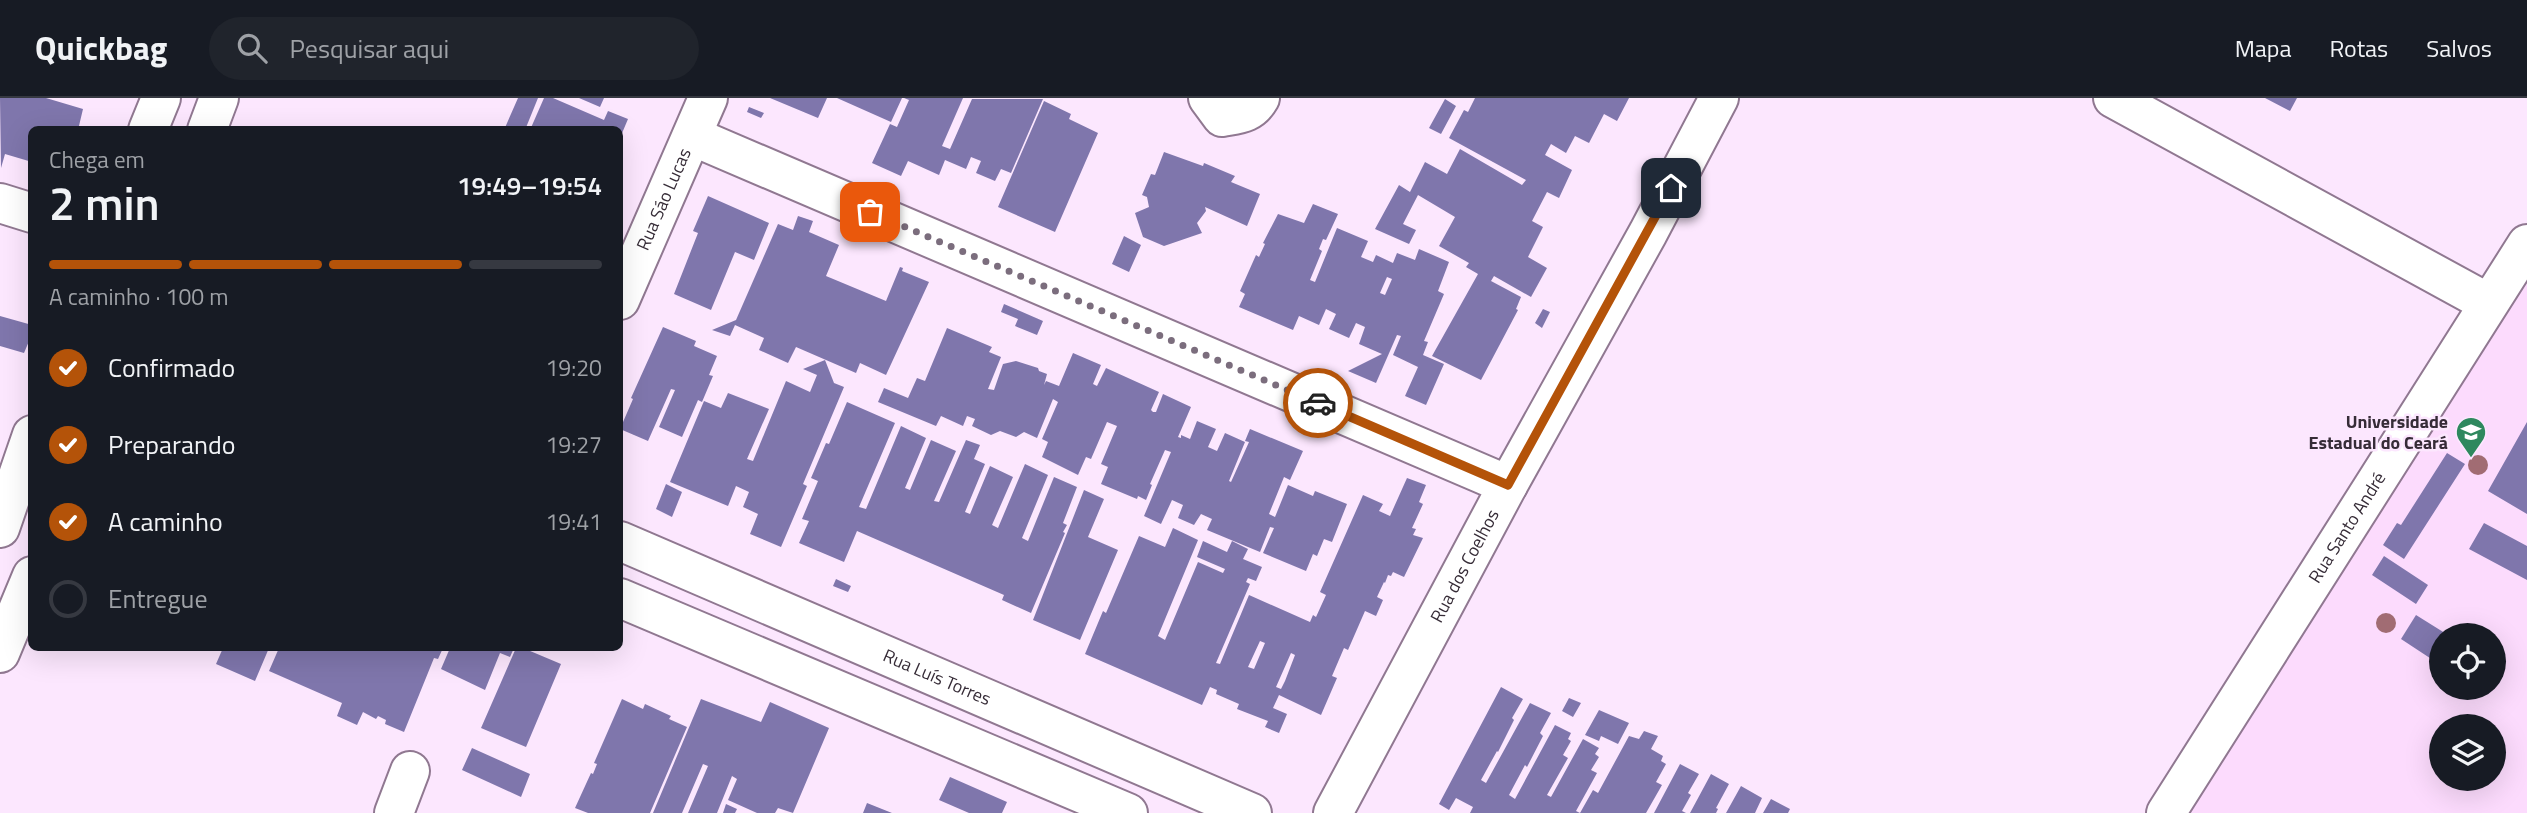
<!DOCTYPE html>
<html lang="pt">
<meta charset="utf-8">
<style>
:root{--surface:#171b24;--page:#20242c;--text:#f1f3f6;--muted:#9ea1a6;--line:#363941;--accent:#b45309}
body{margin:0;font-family:"Titillium Web",sans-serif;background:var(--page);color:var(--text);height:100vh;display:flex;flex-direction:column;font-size:26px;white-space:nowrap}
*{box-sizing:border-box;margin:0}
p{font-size:23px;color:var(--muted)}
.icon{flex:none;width:38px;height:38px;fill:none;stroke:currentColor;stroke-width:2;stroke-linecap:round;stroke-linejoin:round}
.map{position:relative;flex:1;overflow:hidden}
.sheet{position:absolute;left:28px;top:28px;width:595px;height:525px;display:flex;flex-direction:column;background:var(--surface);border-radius:10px;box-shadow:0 7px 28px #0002}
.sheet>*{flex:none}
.buttons{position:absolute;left:2429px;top:525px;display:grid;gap:14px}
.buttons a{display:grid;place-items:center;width:77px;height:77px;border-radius:50%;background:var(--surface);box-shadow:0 7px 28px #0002;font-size:35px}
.pin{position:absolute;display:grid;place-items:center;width:60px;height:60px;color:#fff;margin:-30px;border-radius:14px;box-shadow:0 4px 10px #0006}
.courier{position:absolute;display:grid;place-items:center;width:70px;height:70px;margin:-35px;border:5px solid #b45309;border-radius:50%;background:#fff;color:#222;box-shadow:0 2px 9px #0007}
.head em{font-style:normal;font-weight:600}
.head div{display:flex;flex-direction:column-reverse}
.head{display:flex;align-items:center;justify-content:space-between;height:119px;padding:0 21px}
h1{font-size:46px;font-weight:600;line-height:52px}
.bar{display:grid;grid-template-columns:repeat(4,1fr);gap:10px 7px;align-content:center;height:84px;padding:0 21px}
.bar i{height:9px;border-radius:5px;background:var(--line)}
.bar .selected{background:var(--accent)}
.bar p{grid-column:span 4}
ol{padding:0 21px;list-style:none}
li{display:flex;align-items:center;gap:21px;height:77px}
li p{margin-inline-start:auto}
li .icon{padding:7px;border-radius:50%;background:var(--accent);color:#fff;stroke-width:4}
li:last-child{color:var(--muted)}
li i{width:38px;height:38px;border:4px solid var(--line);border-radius:50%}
header{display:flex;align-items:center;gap:42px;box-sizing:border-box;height:98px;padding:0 35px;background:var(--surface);border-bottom:2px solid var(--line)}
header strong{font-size:33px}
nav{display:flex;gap:38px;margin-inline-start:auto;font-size:24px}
.search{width:490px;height:63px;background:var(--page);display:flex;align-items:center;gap:18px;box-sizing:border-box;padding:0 24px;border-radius:38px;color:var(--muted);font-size:26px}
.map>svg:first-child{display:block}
.built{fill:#fcdbfd;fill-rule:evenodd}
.building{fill:#7f76ac;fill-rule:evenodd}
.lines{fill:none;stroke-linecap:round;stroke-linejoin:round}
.minor-casing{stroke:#907891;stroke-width:42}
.minor{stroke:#fff;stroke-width:38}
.tree{fill:#a16c73}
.done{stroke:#7b6d7d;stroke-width:7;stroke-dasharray:0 12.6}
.route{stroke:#b45309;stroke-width:9}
.labels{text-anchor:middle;stroke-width:5;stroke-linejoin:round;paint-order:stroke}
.street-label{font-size:18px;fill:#362c37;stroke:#fce7fe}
.poi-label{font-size:18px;font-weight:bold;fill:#362c37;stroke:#fce7fe;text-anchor:end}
</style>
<header>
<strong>Quickbag</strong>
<div class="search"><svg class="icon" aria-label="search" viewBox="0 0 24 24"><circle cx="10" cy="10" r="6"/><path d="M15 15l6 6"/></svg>Pesquisar aqui</div>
<nav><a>Mapa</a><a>Rotas</a><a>Salvos</a></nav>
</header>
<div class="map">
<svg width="2527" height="715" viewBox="0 0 2527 715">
<rect width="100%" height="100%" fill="#fce7fe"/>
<!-- built -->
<path class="built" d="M2527,185V715H2189ZM2441,537H2494V590H2441ZM2441,628H2494V681H2441Z"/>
<!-- building -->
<path class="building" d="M0,0H46L83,11L78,32H32V64L5,56L1,70Z
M518,0H538L525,32H504Z
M544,0H553L604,22L608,13L628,21L620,40V32H530Z
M579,0H604L600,9Z
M770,0H827L818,20Z
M837,0H902L891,24Z
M904,0H963L942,48L950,51L972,1H1043L1011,75L1001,71L995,83L976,75L981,63L971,59L966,71L945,62L939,77L908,63L901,78L872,65L890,26L897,29L909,2Z
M1475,0H1629L1617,23L1604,16L1589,45L1575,38L1566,55L1551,46L1545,57L1572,72L1559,100L1547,94L1532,123L1543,129L1528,159L1547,170L1531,199L1494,178L1491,183L1521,199L1516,211L1518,212L1481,282L1432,258L1478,176L1466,169L1469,165L1439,148L1455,119L1418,97L1403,126L1416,132L1409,146L1375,131L1399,87L1410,94L1425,64L1447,76L1460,51L1522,87L1526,82L1449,40L1464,12L1468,14Z
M2265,0H2297L2290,13Z
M1445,1L1456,8L1441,36L1429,30Z
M1044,3L1071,16L1069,21L1098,35L1055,134L998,109Z
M749,9L764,15L761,20L747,14Z
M1164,54L1203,68L1204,65L1235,78L1231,84L1260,96L1247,128L1205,109L1206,113L1197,125L1202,135L1164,148L1143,139L1135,115L1149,109L1147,99L1142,97L1151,76L1155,77Z
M708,98L769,125L754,162L735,154L711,212L674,196L698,135L693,133Z
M1313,106L1338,116L1326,142L1323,141L1319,151L1322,153L1310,182L1315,184L1337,130L1368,143L1361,159L1373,164L1376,157L1393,165L1397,155L1415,162L1419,151L1449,164L1438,193L1444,196L1424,243L1428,244L1423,257L1444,266L1426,307L1405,298L1418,269L1393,257L1401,238L1397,237L1376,285L1348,273L1382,256L1359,246L1365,229L1356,225L1349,240L1329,231L1336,216L1326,211L1319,227L1299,218L1293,232L1239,209L1245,196L1240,193L1256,157L1259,159L1265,146L1263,145L1278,116L1304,125ZM1387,179L1392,181L1385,197L1380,195Z
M798,118L813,123L809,134L839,147L826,178L886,203L900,169L903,170L902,173L929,184L886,277L860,265L856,275L796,249L788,265L759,252L764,240L735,227L730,238L712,232L736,222L778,126L793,132Z
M1124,138L1141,147L1129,174L1112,166Z
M1004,206L1043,223L1037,237L1015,228L1018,221L1001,214Z
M1543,211L1550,214L1542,230L1535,225Z
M0,218L32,227V236L24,255L0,248Z
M663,229L696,243L694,248L717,258L709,277L713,278L702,304L698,302L682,339L659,329L675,292L671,291L648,343L620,331L633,301L631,300Z
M947,230L992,249L989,254L1001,259L988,291L994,292L1003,266L1016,263L1038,270L1039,273L1047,276L1044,287L1046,283L1059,288L1073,255L1101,267L1093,286L1097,288L1106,270L1159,294L1151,312L1153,314H1156L1163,296L1191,309L1178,339L1181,340V337L1190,341L1197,323L1216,331L1208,349L1217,353L1225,335L1245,344L1229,383L1231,384L1249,344L1245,343L1250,331L1303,353L1290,382L1284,379L1269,416L1275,419L1288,387L1313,398L1315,393L1347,406L1332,444L1324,441L1317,458L1313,456L1306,473L1263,455L1274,430L1270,429L1260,454L1207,432L1212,421L1201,416L1194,427L1178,420L1183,407L1172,402L1161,426L1144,418L1171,354L1165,352L1150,386L1152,387L1146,402L1138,398L1137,401L1101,386L1108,369L1101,366L1117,328L1107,324L1091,361L1086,359L1078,377L1042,359L1048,344L1042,341L1058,304L1053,301L1037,340L1024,334L1016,339L1000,333L991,337L972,328L975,321L967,318L963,328L941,318L936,328L878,304L884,290L908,300L917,280L925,283Z
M825,262L834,285L844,289L803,386L807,388L781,449L750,436L758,416L743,409L749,394L736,388L728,408L670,384L704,303L721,310L728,295L769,311L747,361L753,363L786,283L810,294L817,277L803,271Z
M847,304L895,325L859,409L866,411L901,328L926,340L905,390L910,392L931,342L956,353L934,403L939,404L966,342L980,347L974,361L985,366L965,414L970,416L990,368L1013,379L992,427L998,430L1025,366L1048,377L1022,440L1028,443L1054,379L1077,389L1063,425L1067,427L1063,434L1065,435L1031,515L1002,502L1004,497L857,433L844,464L799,445L809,423L802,421L818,383L811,380L826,345L829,346Z
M2527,324V416L2488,393Z
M2447,355L2465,366L2404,461L2383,447L2397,425L2401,427Z
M1407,380L1426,387L1419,404L1423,406L1412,430L1416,431L1413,437L1423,440L1404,479L1393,474L1391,478L1388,477L1385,485L1384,484L1377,499L1383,502L1376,518L1365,513L1348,552L1344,550L1332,578L1337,580L1321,617L1279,597L1273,610L1287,616L1279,635L1265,629L1268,623L1237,611L1239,606L1216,596L1217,592L1210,589L1202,607L1085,556L1103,513L1106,515L1139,438L1165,449L1173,430L1198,442L1158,538L1165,542L1198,464L1223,475L1225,471L1197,459L1203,443L1227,454L1232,443L1248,451L1243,461L1262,469L1256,483L1248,480L1246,484L1250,486L1216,565L1220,566L1249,497L1310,524L1313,517L1316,519L1326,497L1320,494L1363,397L1383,406L1379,413L1390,418ZM1260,543L1265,545L1254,571L1248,569ZM1291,555L1295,557L1285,583L1281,591L1276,589Z
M666,386L682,394L672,419L656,411Z
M1084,392L1104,401L1088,439L1118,452L1080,542L1033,522Z
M2484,425L2527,448V482L2469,451Z
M2384,458L2428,487L2416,506L2372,477Z
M836,481L851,488L848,494L833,488Z
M2416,517L2448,537H2441V562L2439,566L2401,541Z
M223,550H269L255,583L216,566Z
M279,550H443L438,561L434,560L404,634L385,626L386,622L378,618L376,621L363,614L357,627L337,618L342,605L269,573Z
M450,550H514L510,559L500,555L485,592L441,571Z
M516,550H523L561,566L526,649L481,630Z
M1501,589L1523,601L1512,620L1514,622L1498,654L1497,653L1481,682L1486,685L1530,605L1551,615L1540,635L1543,638L1527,669L1525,667L1509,697L1515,701L1555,627L1571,635L1568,641L1571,643L1563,657L1568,660L1547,697L1551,699L1583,641L1599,650L1595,656L1599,659L1591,672L1597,675L1576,713L1580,715L1593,692L1598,695L1629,638L1639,641L1644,633L1658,638L1651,651L1663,658L1661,663L1666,666L1656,684L1662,687L1646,715H1470L1473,709L1456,700L1449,712L1439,706Z
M1569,600L1581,605L1573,619L1562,613Z
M622,601L643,611L645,606L671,618L669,621L687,629L650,715H588L575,710L591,675L593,676L597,666L594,665Z
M701,601L761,624L770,604L829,630L793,715L778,710L775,715H757L728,702L737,681L732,678L717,715H688L708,668L703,666L682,715H653Z
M1599,612L1629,625L1618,646L1601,638L1599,643L1585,637Z
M472,650L530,676L521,699L462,672Z
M1680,666L1699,676L1688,695L1691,697L1682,713L1686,715H1654Z
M1711,676L1729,686L1716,710L1718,711L1716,715H1690Z
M950,679L1007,704L1002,715H969L939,702Z
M1741,688L1762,700L1755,715H1726Z
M1771,701L1790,711L1788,715H1763Z
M867,705L892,715H863Z
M726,706L737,711L735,715H723Z"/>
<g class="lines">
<!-- minor casing -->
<g class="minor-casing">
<g id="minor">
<path d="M1208,0L1222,19C1239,16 1251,16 1260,0"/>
<path d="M2113,0L2488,205"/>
<path d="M148,32L161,0"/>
<path d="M207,32L219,0"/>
<path d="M692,38L1508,387"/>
<path d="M0,105L32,115"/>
<path id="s1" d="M620,202L708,0"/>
<path d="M0,430L32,337"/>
<path id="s2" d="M620,443L1252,715"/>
<path d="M620,500L1128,715"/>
<path d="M0,555L32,478"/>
<path d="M394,715L410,673"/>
<path id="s3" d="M1333,715L1508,387L1648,135L1719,0"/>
<path id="s4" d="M2166,715L2527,146"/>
</g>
</g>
<!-- minor -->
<use href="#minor" class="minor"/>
</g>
<!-- trees -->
<g class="tree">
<circle cx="2478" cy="367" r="10"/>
<circle cx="2386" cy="525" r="10"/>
</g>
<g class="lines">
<!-- done -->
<path class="done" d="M870,114L1318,305"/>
<!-- route -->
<path class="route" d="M1318,305L1508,387L1671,90"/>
</g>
<!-- icons -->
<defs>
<g id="university-pin" transform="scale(1.575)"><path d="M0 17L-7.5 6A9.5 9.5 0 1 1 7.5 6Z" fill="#2e885e" stroke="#fce7fe"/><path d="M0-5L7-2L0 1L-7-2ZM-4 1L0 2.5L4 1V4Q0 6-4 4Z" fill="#fff"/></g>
</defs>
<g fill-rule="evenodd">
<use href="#university-pin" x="2471" y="334"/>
</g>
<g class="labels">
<!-- street labels -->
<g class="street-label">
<text dy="6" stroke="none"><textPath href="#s1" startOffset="110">Rua Sáo Lucas</textPath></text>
<text dy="6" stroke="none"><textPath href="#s4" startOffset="338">Rua Santo André</textPath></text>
<text dy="6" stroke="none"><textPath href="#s3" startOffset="280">Rua dos Coelhos</textPath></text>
<text dy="6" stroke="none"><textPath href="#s2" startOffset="345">Rua Luís Torres</textPath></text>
</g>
<!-- poi labels -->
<g class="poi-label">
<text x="2448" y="330">Universidade<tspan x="2448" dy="21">Estadual do Ceará</tspan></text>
</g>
</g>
</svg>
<div class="buttons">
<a><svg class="icon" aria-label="locate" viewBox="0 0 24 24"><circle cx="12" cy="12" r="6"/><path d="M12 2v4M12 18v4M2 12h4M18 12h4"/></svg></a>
<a><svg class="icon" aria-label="layers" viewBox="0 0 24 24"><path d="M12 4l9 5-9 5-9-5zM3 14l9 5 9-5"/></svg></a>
</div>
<div class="pin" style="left:870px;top:114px;background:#ea580c"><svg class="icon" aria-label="bag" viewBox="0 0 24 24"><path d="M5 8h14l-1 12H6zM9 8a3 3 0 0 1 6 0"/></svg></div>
<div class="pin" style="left:1671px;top:90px;background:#1f2937"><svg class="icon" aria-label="home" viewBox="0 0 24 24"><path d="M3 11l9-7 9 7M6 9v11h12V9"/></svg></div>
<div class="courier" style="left:1318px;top:305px"><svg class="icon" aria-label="car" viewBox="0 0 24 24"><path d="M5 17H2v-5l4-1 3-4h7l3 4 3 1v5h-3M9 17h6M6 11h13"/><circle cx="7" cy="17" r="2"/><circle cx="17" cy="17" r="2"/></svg></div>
<section class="sheet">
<div class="head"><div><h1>2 min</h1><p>Chega em</p></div><em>19:49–19:54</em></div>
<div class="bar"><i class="selected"></i><i class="selected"></i><i class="selected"></i><i></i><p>A caminho · 100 m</p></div>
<ol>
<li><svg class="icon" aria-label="check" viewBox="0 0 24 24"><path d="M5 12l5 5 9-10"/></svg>Confirmado<p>19:20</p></li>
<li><svg class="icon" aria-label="check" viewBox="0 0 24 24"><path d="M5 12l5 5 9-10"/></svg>Preparando<p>19:27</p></li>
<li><svg class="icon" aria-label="check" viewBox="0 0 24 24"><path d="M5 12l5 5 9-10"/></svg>A caminho<p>19:41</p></li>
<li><i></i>Entregue</li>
</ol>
</section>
</div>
